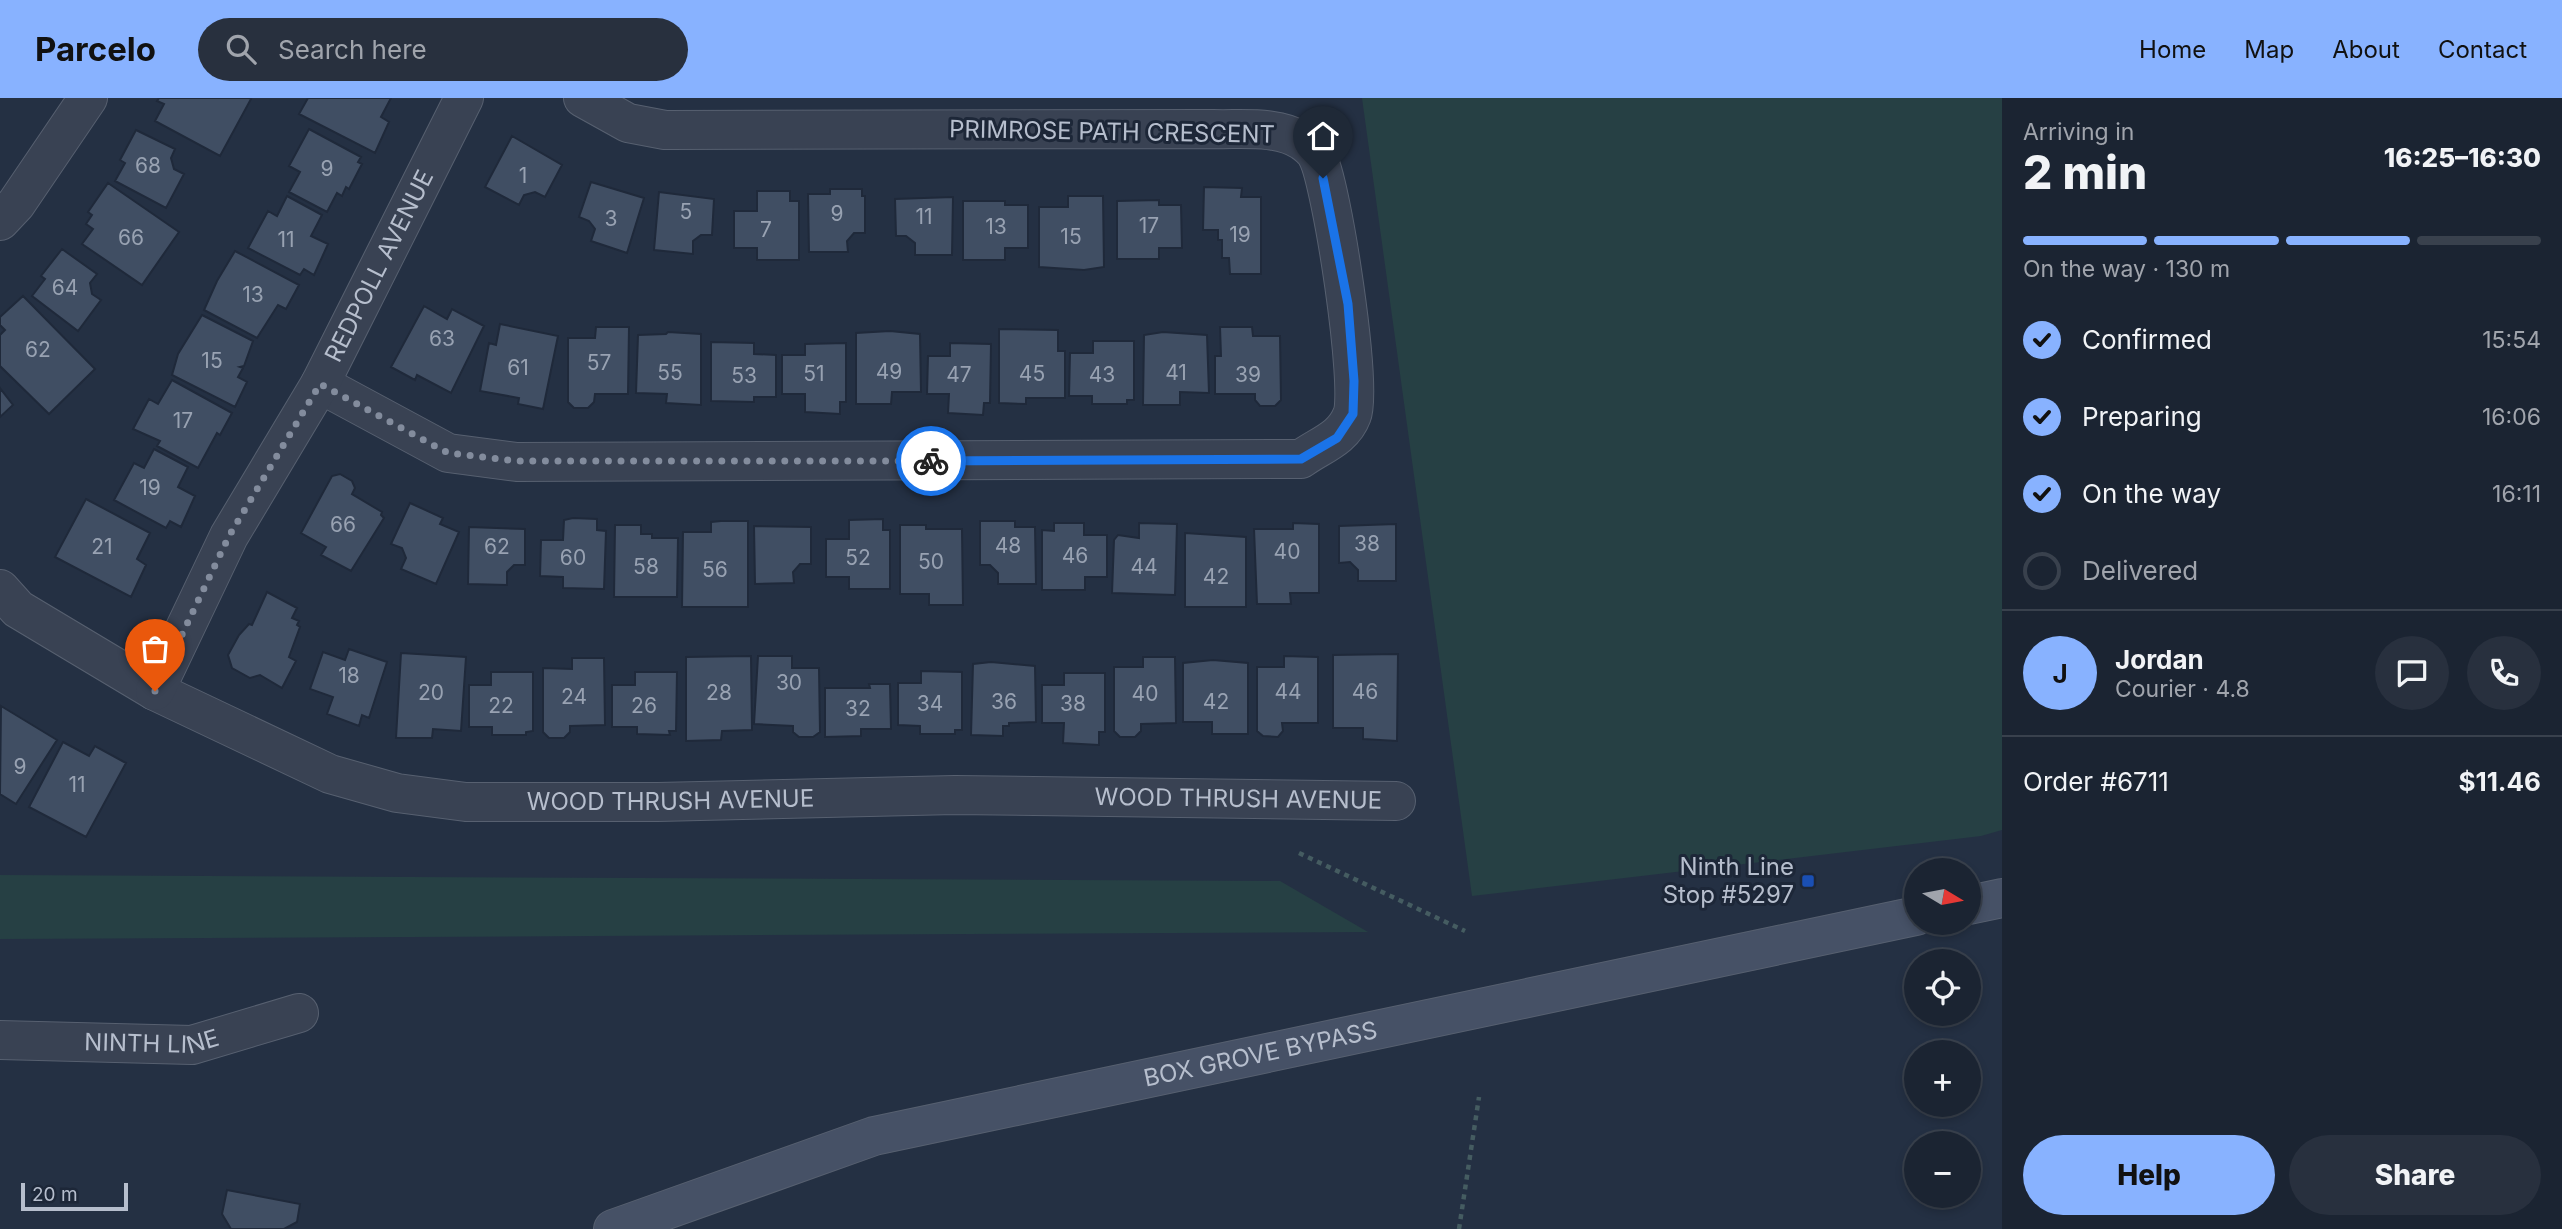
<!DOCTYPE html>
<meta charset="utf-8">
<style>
:root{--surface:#1b2432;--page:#28303e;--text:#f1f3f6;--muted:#a0a4ac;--line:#39414d;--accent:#88b2ff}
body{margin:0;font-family:Inter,sans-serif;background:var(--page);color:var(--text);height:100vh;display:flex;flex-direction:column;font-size:26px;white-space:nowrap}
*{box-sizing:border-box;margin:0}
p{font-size:23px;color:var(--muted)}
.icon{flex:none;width:38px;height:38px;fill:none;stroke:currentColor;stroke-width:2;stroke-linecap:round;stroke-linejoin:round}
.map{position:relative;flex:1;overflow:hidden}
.side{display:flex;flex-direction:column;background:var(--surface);width:560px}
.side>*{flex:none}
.needle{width:46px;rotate:100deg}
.tools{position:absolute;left:1904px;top:760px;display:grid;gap:14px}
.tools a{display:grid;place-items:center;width:77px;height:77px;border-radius:50%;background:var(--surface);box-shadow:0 4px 10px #0003,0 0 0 2px var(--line);font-size:35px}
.scale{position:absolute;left:21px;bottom:18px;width:107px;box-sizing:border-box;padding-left:7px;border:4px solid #b6becd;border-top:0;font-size:19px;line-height:24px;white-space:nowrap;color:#b6becd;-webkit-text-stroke:5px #1d2738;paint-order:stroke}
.pin{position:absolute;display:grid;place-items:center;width:60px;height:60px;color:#fff;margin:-72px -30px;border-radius:50% 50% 50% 0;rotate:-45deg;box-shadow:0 0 7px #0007}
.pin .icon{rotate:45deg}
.courier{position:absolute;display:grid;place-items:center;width:70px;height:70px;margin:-35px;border:5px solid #1a73e8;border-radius:50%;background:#fff;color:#222;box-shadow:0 2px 9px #0007}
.head em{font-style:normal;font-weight:800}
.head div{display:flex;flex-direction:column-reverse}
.head{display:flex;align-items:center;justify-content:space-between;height:119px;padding:0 21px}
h1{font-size:46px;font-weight:800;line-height:52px}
.bar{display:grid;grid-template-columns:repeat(4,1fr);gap:10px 7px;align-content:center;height:84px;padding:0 21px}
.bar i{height:9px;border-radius:5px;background:var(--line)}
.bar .active{background:var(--accent)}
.bar p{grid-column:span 4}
.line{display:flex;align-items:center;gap:18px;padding:0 21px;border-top:2px solid var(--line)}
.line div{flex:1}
.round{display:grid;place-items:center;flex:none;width:74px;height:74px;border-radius:37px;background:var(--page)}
ol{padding:0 21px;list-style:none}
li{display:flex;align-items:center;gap:21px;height:77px}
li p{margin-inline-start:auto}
li .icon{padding:7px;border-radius:50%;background:var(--accent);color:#111;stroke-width:4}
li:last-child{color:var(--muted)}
li i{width:38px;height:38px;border:4px solid var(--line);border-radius:50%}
.cta{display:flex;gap:14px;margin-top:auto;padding:14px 21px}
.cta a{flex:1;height:80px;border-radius:42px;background:var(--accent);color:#111;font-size:28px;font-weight:800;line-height:80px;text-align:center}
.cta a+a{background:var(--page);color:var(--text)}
header{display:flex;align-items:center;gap:42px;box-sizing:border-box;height:98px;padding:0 35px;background:var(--accent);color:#111}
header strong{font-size:33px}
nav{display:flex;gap:38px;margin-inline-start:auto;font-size:24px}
.search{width:490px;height:63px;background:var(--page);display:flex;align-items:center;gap:18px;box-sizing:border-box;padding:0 24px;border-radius:38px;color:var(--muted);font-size:26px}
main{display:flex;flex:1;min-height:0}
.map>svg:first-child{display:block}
.green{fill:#264044}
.building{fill:#404e63;stroke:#1f293a;stroke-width:2}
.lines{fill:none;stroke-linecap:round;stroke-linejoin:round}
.minor-casing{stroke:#576070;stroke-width:40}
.secondary-casing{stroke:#576070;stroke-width:40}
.path{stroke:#455c61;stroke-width:4.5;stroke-dasharray:5 5;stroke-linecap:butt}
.minor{stroke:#394253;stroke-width:38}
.secondary{stroke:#465166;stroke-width:38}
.done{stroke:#838c9d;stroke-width:7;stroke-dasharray:0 12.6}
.route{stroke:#1a73e8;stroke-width:9}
.transit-dot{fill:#1a4fb4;stroke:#1d2738;stroke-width:2.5}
.labels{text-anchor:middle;stroke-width:6;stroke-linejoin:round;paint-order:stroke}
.number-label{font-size:21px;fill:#98a2b2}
.street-label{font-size:24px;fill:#b6becd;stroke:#1d2738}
.poi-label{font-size:24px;fill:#b6becd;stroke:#1d2738;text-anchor:end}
</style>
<header>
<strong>Parcelo</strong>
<div class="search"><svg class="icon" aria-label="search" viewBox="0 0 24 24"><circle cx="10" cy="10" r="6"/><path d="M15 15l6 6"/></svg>Search here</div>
<nav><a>Home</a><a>Map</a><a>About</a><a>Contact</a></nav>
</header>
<main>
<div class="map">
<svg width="2002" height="1131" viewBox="0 0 2002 1131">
<rect width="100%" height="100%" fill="#243043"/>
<!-- green -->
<path class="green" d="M1362,0H2002V732L1981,738L1472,798Z
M0,777L1280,783L1368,834L0,841Z"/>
<!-- building -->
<path class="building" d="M159,0H249L251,1L220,58L155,23L164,6L157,3Z
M308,0H391L381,19L389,24L375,55L299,16Z
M309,31L361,59L358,64L362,66L349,91L346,89L342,98L337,95L327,114L289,94L300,74L289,68Z
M136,32L175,51L171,60L174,71L184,76L166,110L115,83L125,65L120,62Z
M512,38L562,67L545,99L535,94L524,97L519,107L485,89Z
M591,84L644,100L627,155L591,143L595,131L589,123L579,119Z
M108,85L179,134L142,187L82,146L93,131L86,126L92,117L88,114Z
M1204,89L1242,90L1241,99H1261V176H1230L1229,160H1222V142H1218V132H1203Z
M830,91H862V98H865V135H854L847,143L848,154H809L808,96H830Z
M757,93H790V103H799V162H757V150H734V113H757Z
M659,94L714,101L712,137H701L693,143V156L654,152Z
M287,98L322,117L311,138L328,146L314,177L304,171L300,177L248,150L268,113L277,118Z
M1068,98H1103L1104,169L1084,172L1039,169V109H1068Z
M953,99L952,157H915V145L906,138H896L895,101Z
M1159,102V107H1181L1182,150H1159V161H1117V103Z
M963,103H1005V107H1028V150H1005V162H963Z
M62,151L97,176L90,185L92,196L101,202L78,233L32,198L45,181L41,178Z
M235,153L299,187L286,211L278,207L257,240L204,212L217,183Z
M23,198L95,271L49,316L0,268V237L5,232L0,227V219Z
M424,208L447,221L452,211L484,228L451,295L417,277L415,282L391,269Z
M202,217L253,243L244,268L240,269L243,270L238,279L247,284L235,309L172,277L178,256Z
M500,226L558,238L543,311L518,306L519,300L480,293L489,245L496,247Z
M596,229H629L628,296H595L594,304L588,310H574L568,304V240H595Z
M1220,229H1252L1253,238H1280L1281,302L1275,308H1260L1255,302V296H1215V258H1221Z
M999,231L1058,232V253H1065V300H1026V306L999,305Z
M890,233L920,236L921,294H892L891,306H856V235Z
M668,234L701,236V307L666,305L667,296L636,295L638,237L666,236Z
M1163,234L1207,237L1209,295L1180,294V307H1143L1144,237Z
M1093,243H1134V302H1127V306H1092V298H1069L1070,255H1093Z
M711,244L754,245V256L776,257V299H754V304L711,303Z
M846,245V304H840V316L805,314V296H782V257H805V246Z
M950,245L991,246L990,305H984L983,317L948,315L949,296H927L928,258H950Z
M172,282L232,315L220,337L217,335L198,370L157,348L160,343L133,331L149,301L158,306Z
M0,290L13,307L0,319Z
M154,351L188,369L178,389L195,398L181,429L170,423L166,430L114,402L134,365L144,370Z
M340,376L352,383L355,390L352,396L382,414L381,417L384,420L351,473L321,457L326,449L301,435L332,378Z
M86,401L150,435L137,461L146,467L131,499L55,459Z
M410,405L443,420L440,426L459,434L436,486L401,471L406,460L402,450L391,446Z
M573,420L597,421V432L606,433L604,491L563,490V479L540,478L541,442H563L564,422Z
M883,421V432H890V491H849V479H826V441H849V422Z
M721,423H748V509H682L683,434H711V424Z
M980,423H1015V429H1035L1036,486H998V475L990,467H980Z
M1054,425H1084V437H1107V479H1085V492H1042V432L1054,433Z
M1139,425L1177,426L1175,497L1112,495L1114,442L1118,437L1139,440Z
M1293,425L1319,426V495H1290L1291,506H1257L1254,431H1293Z
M1396,426V483H1358V472L1350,464L1339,465V428Z
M615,427H641V436H652V440H678L677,499H614Z
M900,427H926V431H962L963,507H929V496H900Z
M754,428L811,429V466H800L793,474L794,485L755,486Z
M469,429L525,431V467H514L507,474V487L468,486Z
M1185,435L1246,439V509H1185Z
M267,494L297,510L292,520L299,523L297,527L300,529L289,559L296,563L282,590L260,577L250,580L232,570L228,557L239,537L249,526L252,527Z
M349,551L387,564L369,620L362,617L359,628L327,616L333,599L310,591L323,554L345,562Z
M401,555L466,559L461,633L433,631L432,640H396Z
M1398,556L1397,643L1363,641V630H1333V557Z
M751,558L752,632L722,633L721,642L686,643V559Z
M758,558H792V570H819L820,634L813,639H799L793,634V628L754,626Z
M1284,558L1318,559V625H1282L1283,633L1278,639L1263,638L1257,633V569H1284Z
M1143,559H1175L1176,625L1141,626V633L1135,639H1120L1114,633V569H1143Z
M572,560H604L605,627L570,628V634L564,640H549L543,634V570L572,571Z
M1213,562L1248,565V636H1212V624H1183V565Z
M991,564L1035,568L1036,624L1009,625V628H1003V638L971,637L973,566Z
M921,573L962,574V632H955V636H920V628L898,627V585H921Z
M491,574H533V633L526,634V637H492V629H469V587H491Z
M635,574H677L676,633H669L670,637L637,636V629H612V587H635Z
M1064,575H1105V634H1099V647L1063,645L1064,625H1042V587H1064Z
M869,586H890L891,631H861V638L825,639V590H870Z
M1,608L57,642L16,706L0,696Z
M63,644L89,658L95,648L126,665L86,739L29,709Z
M227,1092L300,1106L297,1124L284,1131H231L222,1116Z"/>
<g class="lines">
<!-- minor casing -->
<g class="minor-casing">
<g id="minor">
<path d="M0,123L16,106L88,0"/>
<path d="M320,286L448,355L517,364L1301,361C1320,347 1343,341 1352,317C1363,291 1332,85 1317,58C1315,53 1307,46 1302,43C1277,27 1241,32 1213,31L665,32L628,25L583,0"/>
<path id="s1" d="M0,491L18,511L155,593L330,676L397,695L466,704H658L955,697L1396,703"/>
<path id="s2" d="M155,593L229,438L320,286L464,0"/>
<path id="s3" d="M0,942L192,947L299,915"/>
</g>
</g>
<!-- secondary casing -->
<g class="secondary-casing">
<g id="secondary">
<path d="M1969,807L2002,800"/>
<path id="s4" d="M613,1131L874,1038L1916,818"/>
</g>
</g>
<!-- path -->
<path class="path" d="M1299,755L1465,833
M1459,1131L1479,999"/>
<!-- minor -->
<use href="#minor" class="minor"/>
<!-- secondary -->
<use href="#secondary" class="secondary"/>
</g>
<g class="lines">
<!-- done -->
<path class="done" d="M155,593L229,438L320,286L448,355L517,363H931"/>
<!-- route -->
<path class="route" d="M931,363L1301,361L1337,340L1353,316L1354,283L1348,206L1323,80"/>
</g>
<!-- markers -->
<rect class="transit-dot" x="1801" y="776" width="14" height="14" rx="3.5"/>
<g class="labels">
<!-- number labels -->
<g class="number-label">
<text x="148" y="75">68</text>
<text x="327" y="78">9</text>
<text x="523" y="85">1</text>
<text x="686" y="121">5</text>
<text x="837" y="123">9</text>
<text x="924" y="126">11</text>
<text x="611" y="128">3</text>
<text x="1149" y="135">17</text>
<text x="996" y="136">13</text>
<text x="766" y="139">7</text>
<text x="1240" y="144">19</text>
<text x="1071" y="146">15</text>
<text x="131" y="147">66</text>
<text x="286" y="149">11</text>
<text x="65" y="197">64</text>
<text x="253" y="204">13</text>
<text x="442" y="248">63</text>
<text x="38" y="259">62</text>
<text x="212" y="270">15</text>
<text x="599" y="272">57</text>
<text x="518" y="277">61</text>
<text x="889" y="281">49</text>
<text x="670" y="282">55</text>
<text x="1176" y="282">41</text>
<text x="814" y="283">51</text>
<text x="1032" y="283">45</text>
<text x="959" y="284">47</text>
<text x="1102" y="284">43</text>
<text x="1248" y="284">39</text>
<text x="744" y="285">53</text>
<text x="183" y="330">17</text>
<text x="150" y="397">19</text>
<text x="343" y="434">66</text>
<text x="1367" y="453">38</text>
<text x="1008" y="455">48</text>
<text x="102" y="456">21</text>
<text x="497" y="456">62</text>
<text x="1287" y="461">40</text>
<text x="1075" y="465">46</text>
<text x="573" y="467">60</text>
<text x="858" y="467">52</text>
<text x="931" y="471">50</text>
<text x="646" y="476">58</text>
<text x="1144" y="476">44</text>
<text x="715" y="479">56</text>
<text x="1216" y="486">42</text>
<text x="349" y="585">18</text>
<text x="789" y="592">30</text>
<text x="1288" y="601">44</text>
<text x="1365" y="601">46</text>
<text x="431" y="602">20</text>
<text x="719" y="602">28</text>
<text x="1145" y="603">40</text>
<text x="574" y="606">24</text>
<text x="1004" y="611">36</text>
<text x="1216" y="611">42</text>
<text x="930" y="613">34</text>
<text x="1073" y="613">38</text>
<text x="501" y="615">22</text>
<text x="644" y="615">26</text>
<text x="858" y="618">32</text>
<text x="20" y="676">9</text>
<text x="77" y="694">11</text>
</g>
<!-- street labels -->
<g class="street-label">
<text transform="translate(1112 34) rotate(1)" y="8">PRIMROSE PATH CRESCENT</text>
<text dy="8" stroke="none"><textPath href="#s2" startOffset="481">REDPOLL AVENUE</textPath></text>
<text dy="8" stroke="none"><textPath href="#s1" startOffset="1292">WOOD THRUSH AVENUE</textPath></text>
<text dy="8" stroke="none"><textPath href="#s1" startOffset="724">WOOD THRUSH AVENUE</textPath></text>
<text dy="8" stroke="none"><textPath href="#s3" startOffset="152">NINTH LINE</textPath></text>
<text dy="8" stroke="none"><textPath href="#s4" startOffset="672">BOX GROVE BYPASS</textPath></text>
</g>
<!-- poi labels -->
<g class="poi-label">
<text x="1794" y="777">Ninth Line<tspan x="1794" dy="28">Stop #5297</tspan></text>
</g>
</g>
</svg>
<div class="tools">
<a><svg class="needle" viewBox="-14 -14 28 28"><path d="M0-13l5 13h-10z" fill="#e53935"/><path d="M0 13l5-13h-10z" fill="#a0a4ac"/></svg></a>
<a><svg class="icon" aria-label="locate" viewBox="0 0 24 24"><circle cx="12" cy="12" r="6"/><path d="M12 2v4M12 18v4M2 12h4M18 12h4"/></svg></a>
<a>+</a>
<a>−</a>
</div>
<div class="scale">20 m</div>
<div class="pin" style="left:155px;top:593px;background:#ea580c"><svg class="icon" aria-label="bag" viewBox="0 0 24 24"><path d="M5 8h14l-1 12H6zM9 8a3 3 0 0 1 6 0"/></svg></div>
<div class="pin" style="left:1323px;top:80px;background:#1f2937"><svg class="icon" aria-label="home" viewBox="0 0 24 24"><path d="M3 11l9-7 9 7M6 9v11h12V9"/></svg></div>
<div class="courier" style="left:931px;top:363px"><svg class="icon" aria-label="bike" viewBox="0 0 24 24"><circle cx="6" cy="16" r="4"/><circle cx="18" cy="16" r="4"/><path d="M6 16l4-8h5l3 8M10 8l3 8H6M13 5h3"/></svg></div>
</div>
<section class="side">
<div class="head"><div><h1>2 min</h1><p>Arriving in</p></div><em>16:25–16:30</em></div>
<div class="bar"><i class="active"></i><i class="active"></i><i class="active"></i><i></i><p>On the way · 130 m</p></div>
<ol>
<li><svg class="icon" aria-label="check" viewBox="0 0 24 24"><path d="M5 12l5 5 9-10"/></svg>Confirmed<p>15:54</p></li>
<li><svg class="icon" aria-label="check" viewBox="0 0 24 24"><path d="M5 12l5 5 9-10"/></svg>Preparing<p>16:06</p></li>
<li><svg class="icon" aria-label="check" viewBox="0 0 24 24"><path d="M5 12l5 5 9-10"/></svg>On the way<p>16:11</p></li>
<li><i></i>Delivered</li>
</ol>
<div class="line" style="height:126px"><b class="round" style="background:var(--accent);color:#111">J</b><div><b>Jordan</b><p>Courier · 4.8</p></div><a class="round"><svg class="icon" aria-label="chat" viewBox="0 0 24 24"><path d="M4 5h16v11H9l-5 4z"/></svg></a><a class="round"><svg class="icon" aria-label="phone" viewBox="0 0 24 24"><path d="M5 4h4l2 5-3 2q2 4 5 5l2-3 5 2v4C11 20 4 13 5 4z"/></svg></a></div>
<div class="line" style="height:91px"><div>Order #6711</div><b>$11.46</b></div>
<div class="cta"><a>Help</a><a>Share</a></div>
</section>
</main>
